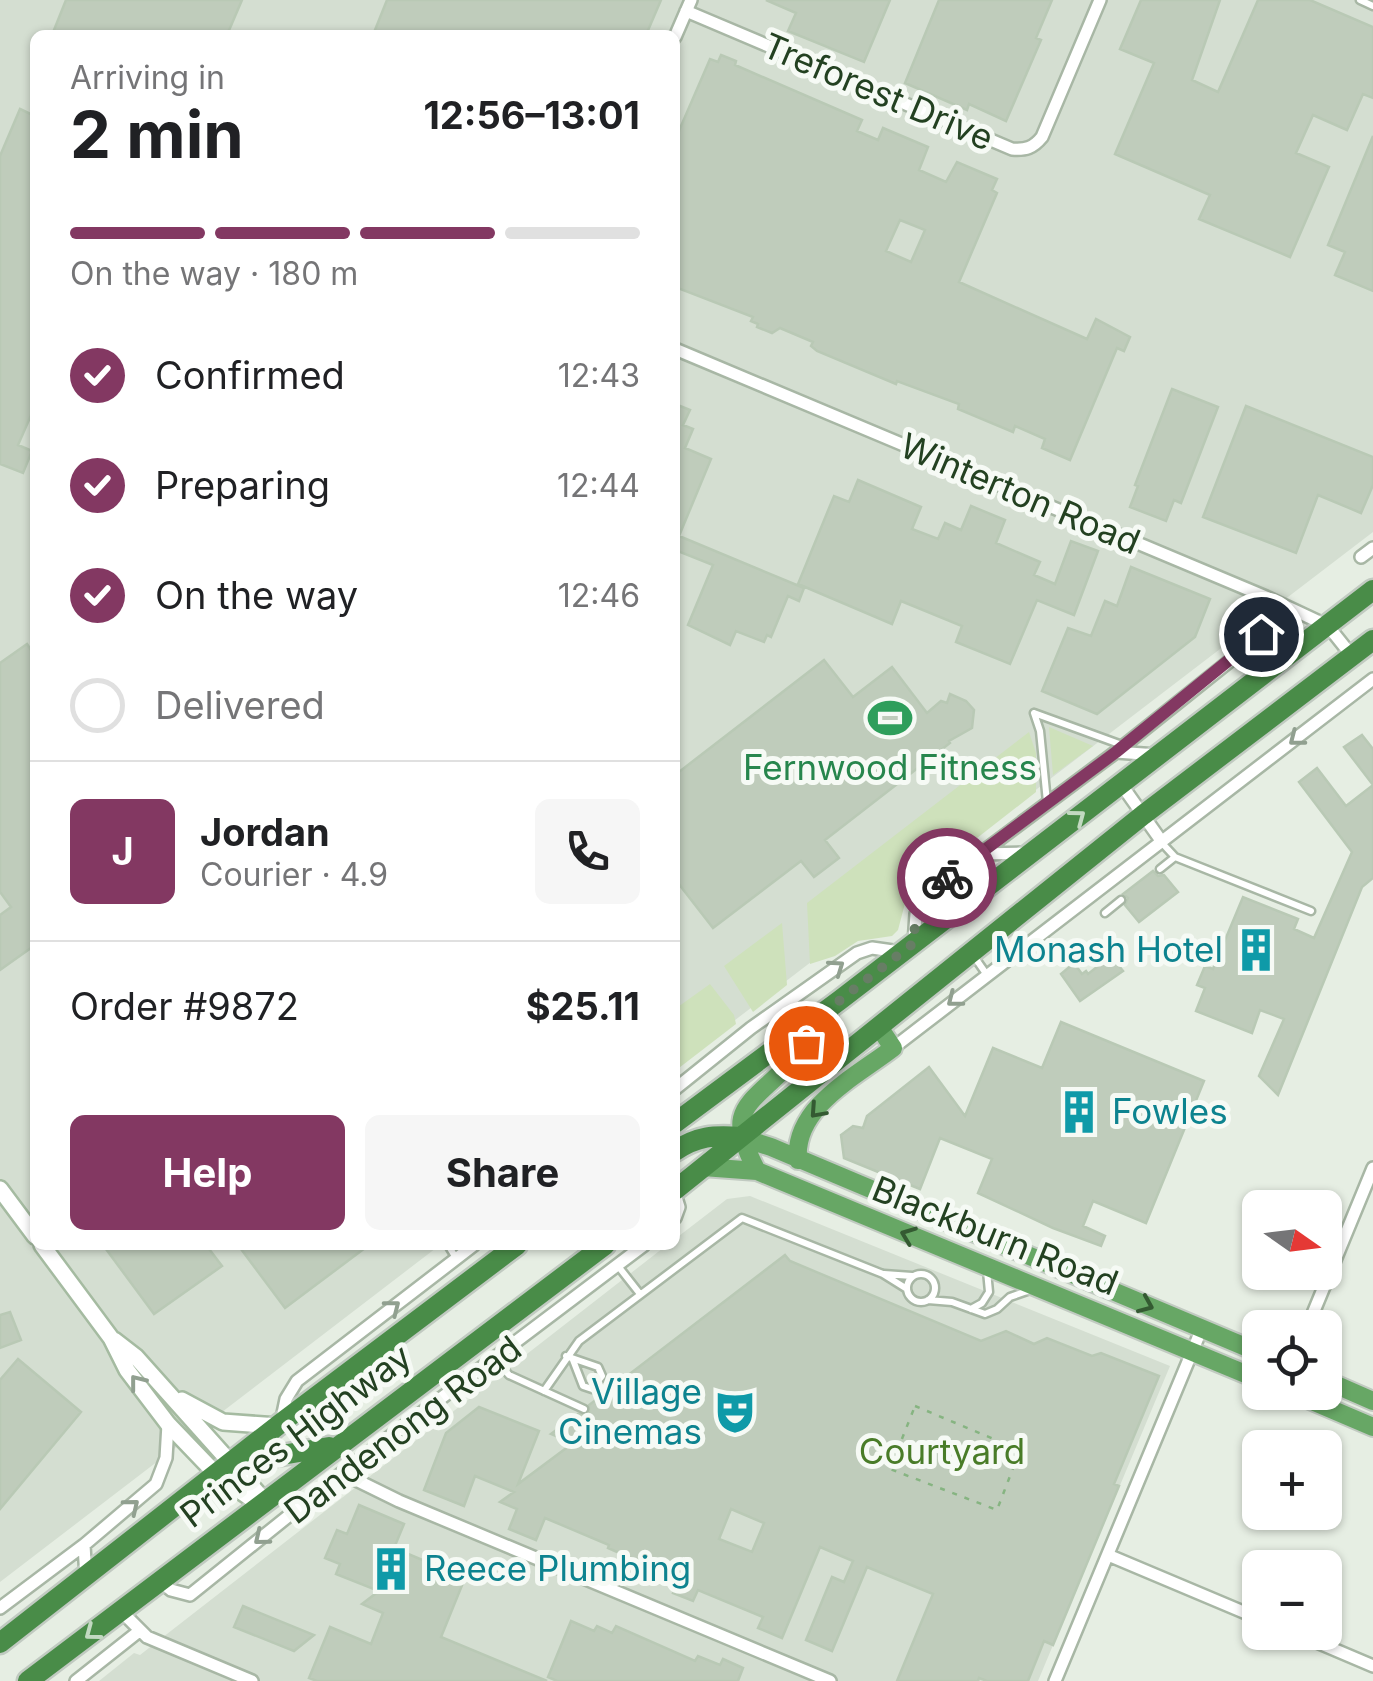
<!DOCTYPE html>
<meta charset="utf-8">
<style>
:root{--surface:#fff;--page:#f6f6f6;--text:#202124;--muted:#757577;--line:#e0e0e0;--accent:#833862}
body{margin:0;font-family:Inter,sans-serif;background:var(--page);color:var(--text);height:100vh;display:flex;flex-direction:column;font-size:38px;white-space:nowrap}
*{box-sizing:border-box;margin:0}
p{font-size:32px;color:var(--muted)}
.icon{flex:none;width:55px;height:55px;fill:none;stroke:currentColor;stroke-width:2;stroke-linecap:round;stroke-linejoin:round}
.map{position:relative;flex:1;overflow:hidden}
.details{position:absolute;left:30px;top:30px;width:650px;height:1220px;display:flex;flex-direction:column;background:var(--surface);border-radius:15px;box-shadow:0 2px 8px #0004}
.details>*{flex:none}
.needle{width:65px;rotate:104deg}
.buttons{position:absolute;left:1242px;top:1190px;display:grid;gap:20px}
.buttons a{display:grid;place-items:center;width:100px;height:100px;border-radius:15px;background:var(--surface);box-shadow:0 2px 8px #0004;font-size:50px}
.pin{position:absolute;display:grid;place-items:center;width:85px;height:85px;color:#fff;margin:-42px;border:5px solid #fff;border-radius:50%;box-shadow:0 2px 10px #0007}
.courier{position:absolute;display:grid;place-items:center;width:100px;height:100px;margin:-50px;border:8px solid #833862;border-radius:50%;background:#fff;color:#222;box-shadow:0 2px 12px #0007}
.overview em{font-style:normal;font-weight:700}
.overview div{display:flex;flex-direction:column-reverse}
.overview{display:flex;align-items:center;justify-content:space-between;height:170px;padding:0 40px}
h1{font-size:65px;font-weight:700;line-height:75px}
.bar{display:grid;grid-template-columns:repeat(4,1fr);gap:15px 10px;align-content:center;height:120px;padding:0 40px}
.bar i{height:12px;border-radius:8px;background:var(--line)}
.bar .current{background:var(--accent)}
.bar p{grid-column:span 4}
.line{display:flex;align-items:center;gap:25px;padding:0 40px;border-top:2px solid var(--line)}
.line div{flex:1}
.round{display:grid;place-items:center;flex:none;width:105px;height:105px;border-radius:15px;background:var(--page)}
ol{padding:0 40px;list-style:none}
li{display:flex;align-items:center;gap:30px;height:110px}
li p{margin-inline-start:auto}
li .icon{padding:10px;border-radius:50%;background:var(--accent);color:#fff;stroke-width:4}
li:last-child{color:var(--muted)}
li i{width:55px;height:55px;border:5px solid var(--line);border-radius:50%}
.cta{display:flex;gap:20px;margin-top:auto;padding:20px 40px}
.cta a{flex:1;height:115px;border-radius:15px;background:var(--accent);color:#fff;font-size:40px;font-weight:700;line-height:115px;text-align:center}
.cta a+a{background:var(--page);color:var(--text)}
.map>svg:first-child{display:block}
.built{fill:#d4ded1}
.green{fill:#cee1bb}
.building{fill:#bfccbb;stroke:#b9c9b5;stroke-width:2.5;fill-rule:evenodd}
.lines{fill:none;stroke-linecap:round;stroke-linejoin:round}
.service-casing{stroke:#a8b7a5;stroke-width:11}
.minor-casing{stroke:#a8b7a5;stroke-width:16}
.secondary-casing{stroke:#a5bba1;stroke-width:20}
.primary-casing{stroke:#c1cac1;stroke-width:22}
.trunk-casing{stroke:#c1cac1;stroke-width:25}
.path{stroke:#86b481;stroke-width:2.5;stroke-dasharray:5 8;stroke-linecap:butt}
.service{stroke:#fff;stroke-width:6}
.minor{stroke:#fff;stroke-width:11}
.secondary{stroke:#fff;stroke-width:15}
.primary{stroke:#67a765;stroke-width:18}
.trunk{stroke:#498c48;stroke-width:20}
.oneway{stroke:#91a090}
.oneway2{stroke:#c2d9c1}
.oneway3{stroke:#345a32}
.done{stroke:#677e65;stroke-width:10;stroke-dasharray:0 18}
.route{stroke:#833862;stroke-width:12}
.labels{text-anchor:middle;stroke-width:10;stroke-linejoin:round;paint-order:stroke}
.street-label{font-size:35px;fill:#234121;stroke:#f6faf5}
.leisure-label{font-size:35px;fill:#27864d;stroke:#f6faf5}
.culture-label{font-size:35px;fill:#0d838f;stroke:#f6faf5;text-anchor:end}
.park-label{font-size:35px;fill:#497c28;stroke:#f6faf5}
</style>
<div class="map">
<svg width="1373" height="1681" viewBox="0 0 1373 1681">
<rect width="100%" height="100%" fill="#e6eee3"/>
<!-- built -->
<path class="built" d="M0,0H1373V532L675,1066V35H35V1245H440L0,1582Z
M750,1196L1170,1366L1038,1681H99L134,1653L140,1655L667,1245H675V1239L727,1199Z"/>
<!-- green -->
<path class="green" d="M1049,727L1093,746L1053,775Z
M1029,732L1036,753V792L908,892L898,930L892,936L858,941L835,956L810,964L807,903Z
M782,923L787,985L753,1012L724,966Z
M710,984L734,1015L736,1024L675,1071V1009Z"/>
<!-- building -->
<path class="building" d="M66,0H242L227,35H52Z
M387,0H661L646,35H373Z
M766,0H890L864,62L788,31L796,13Z
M939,0H1052L1036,38L1041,40L1006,121L969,104L967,110L905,83Z
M1141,0H1220L1192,80L1218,92L1258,0H1310L1373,27V98L1363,94L1347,130L1313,115L1296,153L1329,167L1290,257L1199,219L1210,195L1115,154L1154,63L1120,49Z
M721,55L736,61L735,65L862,120L857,131L878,140L883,128L928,147L919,170L946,182L957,162L997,179L992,190L997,193L959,282L1087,339L1096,319L1130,337L1124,351L1117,348L1070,460L1042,448L1045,439L1015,426L1013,432L958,409L959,404L897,381L896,384L817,351L811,346L813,342L780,328L772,333L757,327L758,324L751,321L753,317L675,287V140L710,59L718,62ZM900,220L925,230L911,262L886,251Z
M20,109L35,116V406L18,445L32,451L23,473L0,464V156Z
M1373,136V291L1335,275L1345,252L1328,245Z
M1172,389L1218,407L1181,503L1174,500L1166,521L1130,507L1138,486L1135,485Z
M675,404L690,410L683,425L693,429L685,448L711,459L679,536L804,588L799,601L788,596L771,637L767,635L764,642L736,631L730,645L688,625L713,565L675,550Z
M1246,406L1373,457V485L1361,513L1318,495L1296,553L1203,517Z
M858,480L921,507L912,529L938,539L945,523L961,530L971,506L1005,520L996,543L1040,562L1034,575L1055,584L1071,541L1098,551L1074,615L1037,600L1010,664L956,642L962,626L901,601L892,624L798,584L834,496L849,502Z
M1131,567L1210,599L1195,637L1097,714L1042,691L1068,628L1091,636L1105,601L1117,606Z
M27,644L35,656V945L0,970V915L11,907L0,892V663Z
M824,660L853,697L892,667L927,713L941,701L947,703L950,694L966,701L974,710L972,728L949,741L950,743L825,840L839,858L814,877L801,861L713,928L675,879V775Z
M1362,735L1373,749V785L1344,747Z
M1317,768L1346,806L1373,785V878L1362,887L1278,1095L1259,1076L1284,1019L1260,1010L1252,1033L1196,1011L1205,988L1197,985L1205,966L1213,969L1243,897L1298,919L1294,929L1314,938L1352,852L1299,782Z
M1153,871L1158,876L1164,875L1178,892L1139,922L1125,905L1128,898L1123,894Z
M1111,956L1123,971L1080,1001L1061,974L1074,963L1082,974L1086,971L1088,974Z
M1061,1022L1204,1081L1146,1223L1093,1201L1083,1226L1105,1236L1101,1246L1053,1228L978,1193L992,1159L940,1138L920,1189L844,1158L841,1135L853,1126L863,1128L867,1116L929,1067L965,1116L993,1048L1042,1068Z
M103,1245H206L222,1266L154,1314Z
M238,1245H369L285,1308Z
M785,1255L790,1261L981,1341L1006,1331L1034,1344L1047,1338L1092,1356L1101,1353L1159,1376L1114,1484L1119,1486L1053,1645L1044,1641L1028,1681H987L979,1678L978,1681H897L933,1594L867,1567L832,1651L806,1640L832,1577L844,1582L853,1561L820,1547L782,1638L758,1628L763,1617L698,1590L693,1601L673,1593L679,1579L608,1548L609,1545L545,1518L536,1540L509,1529L517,1509L500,1502L514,1492L475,1476L464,1506L424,1490L446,1433L479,1407L539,1431L518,1484L573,1443L551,1434L578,1414H589V1405ZM731,1509L764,1523L752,1552L719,1539Z
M10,1312L21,1340L0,1348V1315Z
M18,1359L81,1412L0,1509V1380Z
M359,1505L404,1524L394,1548L465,1578L441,1637L547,1681H317L309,1678L330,1627L371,1644L383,1613L362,1604L379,1591L336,1574L340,1564L325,1558L337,1530L347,1534Z
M243,1606L314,1635L294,1651L234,1627Z
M571,1621L594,1631L597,1626L612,1633L616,1626L695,1661L698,1656L720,1665L723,1659L743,1668L738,1681H557L548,1677Z"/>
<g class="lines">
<!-- service casing -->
<g class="service-casing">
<path id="service" d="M1360,0L1373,6
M1034,713L1122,745
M1034,713L1040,731L1047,802
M1162,843L1175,857L1311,911
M1160,869L1175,857
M1105,913L1121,900
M973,955L987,975
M448,1245L456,1258
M618,1266L640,1294
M884,1274L912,1276
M907 1288a14 14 0 1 1 28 0a14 14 0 1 1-28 0Z
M928,1300L952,1302L985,1314L997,1309L1010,1297L1033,1289
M971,1309L982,1303L989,1292L987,1271
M566,1356L598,1367L602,1376L592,1389L583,1386L573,1360
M495,1359L509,1375L584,1409
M544,1391L579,1341L742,1218L883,1274L907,1289"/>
</g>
<!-- minor casing -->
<g class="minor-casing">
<path id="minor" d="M686,11L1012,149C1026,150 1033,148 1042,137L1100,0
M675,37L691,0
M675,349L1266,597L1328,626L1352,656
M1361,557L1373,548
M1116,752L1157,755
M1121,784L1162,842
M981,854L1028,853
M914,943L916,914L929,892L1116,752L1256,640L1265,626L1266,597
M893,1048L1373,679
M675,1089L751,1028L857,953L872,948L900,952
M675,1194L679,1207L675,1218
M1307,1328L1373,1168
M281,1423L286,1399L297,1381L474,1245
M342,1473L399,1501L830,1681
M1108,1555L1260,1619
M86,1578L84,1545L156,1484L166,1458L168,1424
M160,1581L171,1590L190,1595L342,1473L644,1245
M0,1608L84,1545
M121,1611L147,1637L252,1681
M1293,1632L1373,1666
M76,1681L138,1632
M1055,1681L1202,1328"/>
</g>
<!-- secondary casing -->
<g class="secondary-casing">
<path id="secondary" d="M0,1189L35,1236
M42,1245L111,1338L127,1370L168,1424L216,1474L259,1504
M114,1340L136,1357L262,1498
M182,1400L223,1422L278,1426"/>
</g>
<!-- primary casing -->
<g class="primary-casing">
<path id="primary" d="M740,1137L771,1147L1260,1353
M798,1160C793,1107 857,1076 893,1048L879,1027
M703,1167L757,1171L1260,1380
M757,1171C724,1108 747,1108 788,1065C803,1049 816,1031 829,1014
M1325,1380L1373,1401
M1291,1392L1373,1427"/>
</g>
<!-- trunk casing -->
<g class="trunk-casing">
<path id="trunk" d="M675,1123L840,1000L1373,590
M675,1151C697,1136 714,1135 740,1137
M675,1190L1143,815L1373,640
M257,1443L270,1457L329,1447
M0,1643L281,1423L517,1245
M28,1681L605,1245"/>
</g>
<!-- path -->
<path class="path" d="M915,1406L1020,1450L997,1510L890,1469Z"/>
<!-- service -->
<use href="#service" class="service"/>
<!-- minor -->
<use href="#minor" class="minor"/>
<!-- secondary -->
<use href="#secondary" class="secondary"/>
<!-- primary -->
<use href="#primary" class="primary"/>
<!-- trunk -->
<use href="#trunk" class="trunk"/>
</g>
<!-- one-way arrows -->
<defs><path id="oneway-chevron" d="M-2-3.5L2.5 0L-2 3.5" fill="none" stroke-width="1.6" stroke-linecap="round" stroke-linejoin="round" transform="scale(2.5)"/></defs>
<g class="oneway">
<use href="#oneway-chevron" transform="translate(1296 739) rotate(142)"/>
<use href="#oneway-chevron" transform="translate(837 967) rotate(-35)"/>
<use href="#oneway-chevron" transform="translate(954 1000) rotate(142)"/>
<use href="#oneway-chevron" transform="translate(393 1307) rotate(-38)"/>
<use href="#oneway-chevron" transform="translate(137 1382) rotate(-128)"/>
<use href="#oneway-chevron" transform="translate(132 1506) rotate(-39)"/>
<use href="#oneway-chevron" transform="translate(261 1538) rotate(141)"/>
</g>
<g class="oneway2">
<use href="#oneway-chevron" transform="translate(1078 817) rotate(-37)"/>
<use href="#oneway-chevron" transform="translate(92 1633) rotate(143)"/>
</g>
<g class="oneway3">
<use href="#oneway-chevron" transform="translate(817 1111) rotate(132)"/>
<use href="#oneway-chevron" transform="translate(908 1235) rotate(-159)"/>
<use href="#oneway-chevron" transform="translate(1146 1305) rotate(23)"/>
</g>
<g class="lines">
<!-- done -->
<path class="done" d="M806,1043L840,1000L914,943C914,911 922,898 947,878"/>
<!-- route -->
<path class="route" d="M947,878L1116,752L1261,634"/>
</g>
<!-- icons -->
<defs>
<g id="stadium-bare" transform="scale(3.45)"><path d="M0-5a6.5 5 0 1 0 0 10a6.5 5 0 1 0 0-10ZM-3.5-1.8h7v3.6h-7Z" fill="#2e9e5b" stroke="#f6faf5" stroke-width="2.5" paint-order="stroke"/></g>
<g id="building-bare" transform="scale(3.45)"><path d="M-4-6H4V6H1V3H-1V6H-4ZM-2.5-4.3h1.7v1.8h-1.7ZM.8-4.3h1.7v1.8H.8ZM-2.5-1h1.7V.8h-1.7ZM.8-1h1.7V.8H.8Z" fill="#0f9aa8" stroke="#f6faf5" stroke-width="2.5" paint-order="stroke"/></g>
<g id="theatre-bare" transform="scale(3.45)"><path d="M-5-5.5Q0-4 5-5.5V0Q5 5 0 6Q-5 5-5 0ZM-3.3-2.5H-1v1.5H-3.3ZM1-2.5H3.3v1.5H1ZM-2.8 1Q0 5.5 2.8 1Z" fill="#0f9aa8" stroke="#f6faf5" stroke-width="2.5" paint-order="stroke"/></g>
</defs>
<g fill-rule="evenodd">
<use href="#stadium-bare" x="890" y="718"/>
<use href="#building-bare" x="1256" y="950"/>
<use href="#building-bare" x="1079" y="1112"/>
<use href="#theatre-bare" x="735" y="1412"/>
<use href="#building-bare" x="391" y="1569"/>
</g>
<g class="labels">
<!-- street labels -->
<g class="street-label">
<text transform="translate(878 92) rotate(23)" y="12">Treforest Drive</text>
<text transform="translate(1020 494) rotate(23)" y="12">Winterton Road</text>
<text transform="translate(995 1236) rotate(22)" y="12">Blackburn Road</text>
<text transform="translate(403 1430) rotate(-37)" y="12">Dandenong Road</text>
<text transform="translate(296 1436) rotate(-37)" y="12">Princes Highway</text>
</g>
<!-- leisure labels -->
<g class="leisure-label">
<text x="890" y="780">Fernwood Fitness</text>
</g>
<!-- culture labels -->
<g class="culture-label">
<text x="1223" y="962">Monash Hotel</text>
<text x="1112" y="1124" text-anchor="start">Fowles</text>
<text x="702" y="1404">Village<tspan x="702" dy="40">Cinemas</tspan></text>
<text x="424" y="1581" text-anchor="start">Reece Plumbing</text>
</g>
<!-- park labels -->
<g class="park-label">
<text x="942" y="1464">Courtyard</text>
</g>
</g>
</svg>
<div class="buttons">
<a><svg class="needle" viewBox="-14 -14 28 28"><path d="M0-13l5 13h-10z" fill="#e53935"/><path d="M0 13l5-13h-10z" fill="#757577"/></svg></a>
<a><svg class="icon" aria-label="locate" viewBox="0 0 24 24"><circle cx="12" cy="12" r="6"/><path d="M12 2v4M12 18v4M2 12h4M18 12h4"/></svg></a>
<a>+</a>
<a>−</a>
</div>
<div class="pin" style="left:806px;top:1043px;background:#ea580c"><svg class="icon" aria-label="bag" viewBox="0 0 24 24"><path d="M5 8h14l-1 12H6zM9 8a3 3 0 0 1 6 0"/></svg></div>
<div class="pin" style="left:1261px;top:634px;background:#1f2937"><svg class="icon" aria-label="home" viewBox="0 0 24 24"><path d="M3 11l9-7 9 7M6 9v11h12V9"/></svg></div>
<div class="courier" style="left:947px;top:878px"><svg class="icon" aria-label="bike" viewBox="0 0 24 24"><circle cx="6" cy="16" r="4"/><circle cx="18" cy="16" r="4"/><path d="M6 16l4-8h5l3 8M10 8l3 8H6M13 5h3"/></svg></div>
<section class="details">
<div class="overview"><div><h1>2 min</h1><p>Arriving in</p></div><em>12:56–13:01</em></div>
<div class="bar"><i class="current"></i><i class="current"></i><i class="current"></i><i></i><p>On the way · 180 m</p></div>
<ol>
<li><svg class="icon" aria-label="check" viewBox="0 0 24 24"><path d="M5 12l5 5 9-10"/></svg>Confirmed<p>12:43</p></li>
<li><svg class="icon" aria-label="check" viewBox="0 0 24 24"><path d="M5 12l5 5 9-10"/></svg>Preparing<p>12:44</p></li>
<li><svg class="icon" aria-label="check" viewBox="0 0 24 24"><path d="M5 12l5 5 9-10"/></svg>On the way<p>12:46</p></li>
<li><i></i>Delivered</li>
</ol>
<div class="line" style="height:180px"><b class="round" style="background:var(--accent);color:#fff">J</b><div><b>Jordan</b><p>Courier · 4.9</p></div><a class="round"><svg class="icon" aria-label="phone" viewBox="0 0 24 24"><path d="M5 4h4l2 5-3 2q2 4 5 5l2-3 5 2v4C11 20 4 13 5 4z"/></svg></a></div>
<div class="line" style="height:130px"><div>Order #9872</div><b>$25.11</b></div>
<div class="cta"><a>Help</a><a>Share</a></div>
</section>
</div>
